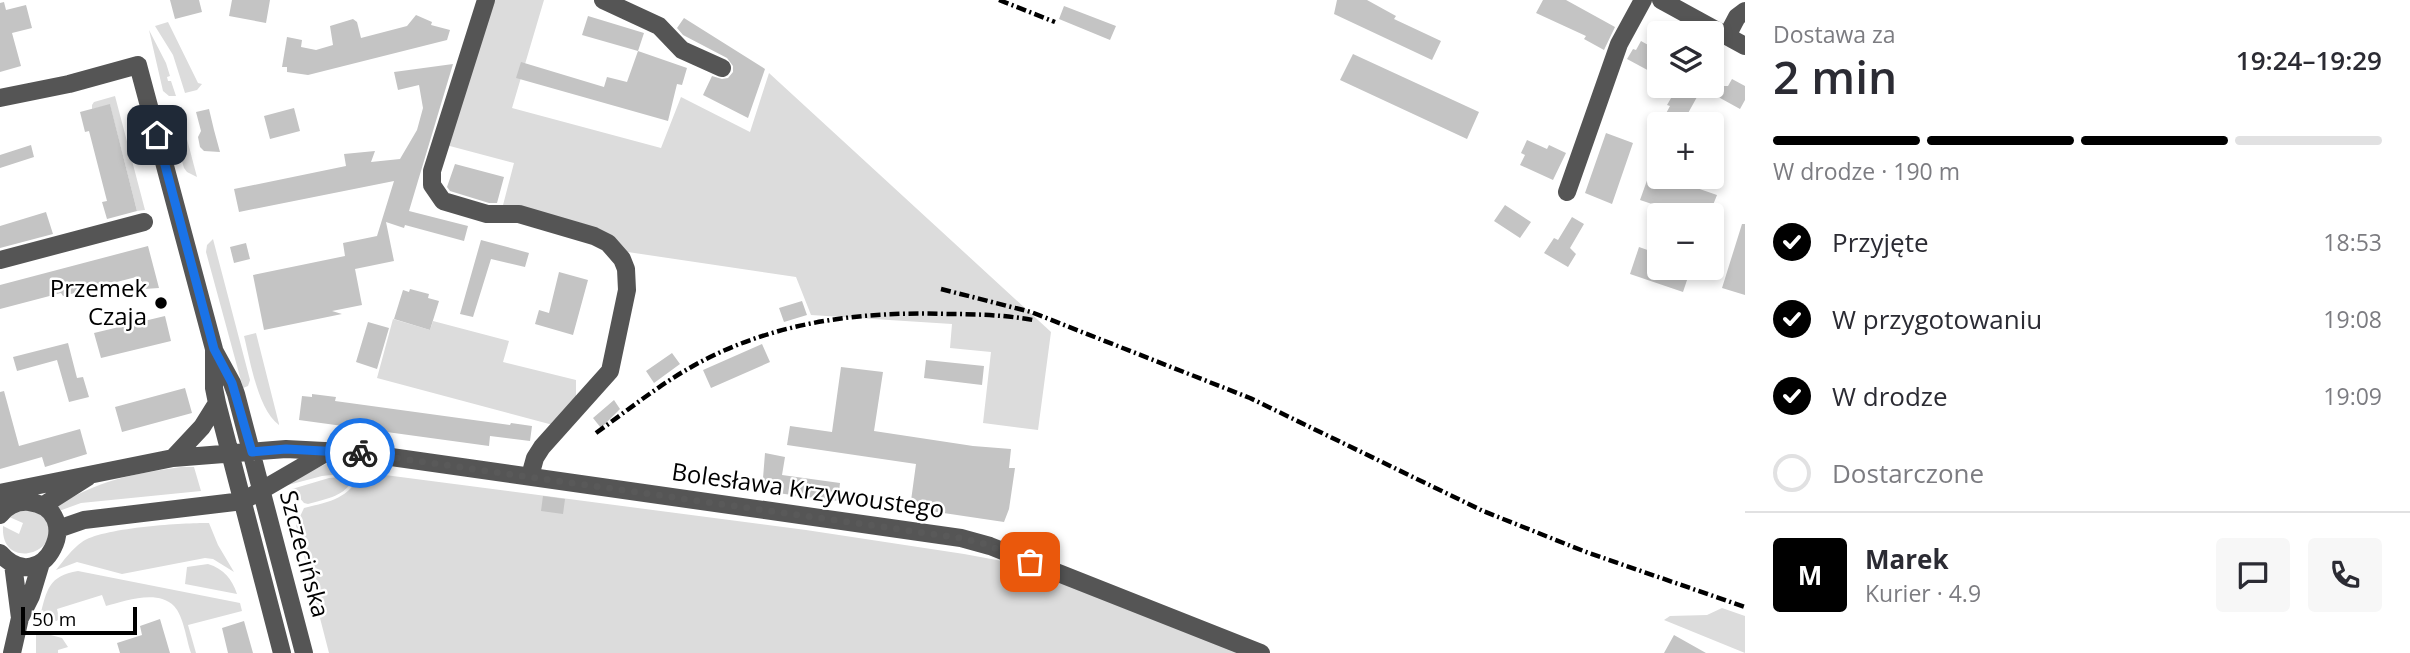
<!DOCTYPE html>
<html lang="pl">
<meta charset="utf-8">
<style>
:root{--surface:#fff;--page:#f7f7f7;--text:#2b2b33;--muted:#7c7c81;--line:#e1e1e2;--accent:#000}
body{margin:0;font-family:"Open Sans",sans-serif;background:var(--page);color:var(--text);height:100vh;display:flex;flex-direction:column;font-size:26px;white-space:nowrap}
*{box-sizing:border-box;margin:0}
p{font-size:23px;color:var(--muted)}
.icon{flex:none;width:38px;height:38px;fill:none;stroke:currentColor;stroke-width:2;stroke-linecap:round;stroke-linejoin:round}
.map{position:relative;flex:1;overflow:hidden}
.drawer{display:flex;flex-direction:column;background:var(--surface);width:665px}
.drawer>*{flex:none}
.controls{position:absolute;left:1647px;top:21px;display:grid;gap:14px}
.controls a{display:grid;place-items:center;width:77px;height:77px;border-radius:7px;background:var(--surface);box-shadow:0 4px 10px #0003;font-size:35px}
.scale{position:absolute;left:21px;bottom:18px;width:116px;box-sizing:border-box;padding-left:7px;border:4px solid #000;border-top:0;font-size:19px;line-height:24px;white-space:nowrap;color:#000;-webkit-text-stroke:5px #fff;paint-order:stroke}
.pin{position:absolute;display:grid;place-items:center;width:60px;height:60px;color:#fff;margin:-30px;border-radius:14px;box-shadow:0 4px 10px #0006}
.courier{position:absolute;display:grid;place-items:center;width:70px;height:70px;margin:-35px;border:5px solid #1a73e8;border-radius:50%;background:#fff;color:#222;box-shadow:0 2px 9px #0007}
.headline em{font-style:normal;font-weight:600}
.headline div{display:flex;flex-direction:column-reverse}
.headline{display:flex;align-items:center;justify-content:space-between;height:119px;padding:0 28px}
h1{font-size:46px;font-weight:600;line-height:52px}
.bar{display:grid;grid-template-columns:repeat(4,1fr);gap:10px 7px;align-content:center;height:84px;padding:0 28px}
.bar i{height:9px;border-radius:5px;background:var(--line)}
.bar .selected{background:var(--accent)}
.bar p{grid-column:span 4}
.line{display:flex;align-items:center;gap:18px;padding:0 28px;border-top:2px solid var(--line)}
.line div{flex:1}
.round{display:grid;place-items:center;flex:none;width:74px;height:74px;border-radius:7px;background:var(--page)}
ol{padding:0 28px;list-style:none}
li{display:flex;align-items:center;gap:21px;height:77px}
li p{margin-inline-start:auto}
li .icon{padding:7px;border-radius:50%;background:var(--accent);color:#fff;stroke-width:4}
li:last-child{color:var(--muted)}
li i{width:38px;height:38px;border:4px solid var(--line);border-radius:50%}
main{display:flex;flex:1;min-height:0}
.map>svg:first-child{display:block}
.green{fill:#dcdcdc}
.building{fill:#c4c4c4}
.lines{fill:none;stroke-linecap:round;stroke-linejoin:round}
.minor{stroke:#555;stroke-width:18}
.rail{stroke:#000;stroke-width:4.5;stroke-dasharray:10 3.5 2 3.5;stroke-linecap:butt}
.done{stroke:#595959;stroke-width:7;stroke-dasharray:0 12.6}
.route{stroke:#1a73e8;stroke-width:9}
.poi-dot{fill:#000;stroke:#fff;stroke-width:2.5}
.labels{text-anchor:middle;stroke-width:5;stroke-linejoin:round;paint-order:stroke}
.poi-label{font-size:24px;fill:#000;stroke:#fff;text-anchor:end}
.street-label{font-size:24px;fill:#000;stroke:#fff}
</style>
<main>
<div class="map">
<svg width="1745" height="653" viewBox="0 0 1745 653">
<rect width="100%" height="100%" fill="#fff"/>
<!-- green -->
<path class="green" d="M493,0H544L512,108L661,148L681,97L750,132L769,73L1051,332L1038,430L983,423L991,352L950,348L952,324L811,315L796,277L621,251L502,209L514,163L446,145Z
M168,22L198,83L202,84L197,90L185,93L173,55L155,26Z
M149,30L166,63L170,76L167,77L168,81H171L176,96H169L163,91Z
M115,96L145,210L137,211L110,105L92,109V105L94,102Z
M179,109L197,177L187,172L184,168C180,153 164,118 179,109Z
M213,239L250,380L248,386L243,388L206,252L207,245Z
M393,319L430,330L433,321L509,341L503,362L576,380V401L553,425L377,378Z
M256,333L279,424V425C258,410 250,360 244,336Z
M352,459L350,473L322,476L288,485L286,482L335,460Z
M181,467H194L201,491L81,503L59,511L56,507C95,481 136,473 181,467Z
M362,472L806,530L964,554L1013,563L1240,653H329L296,525L304,508C332,501 348,499 362,472Z
M353,476L355,477C344,497 329,498 308,504L304,503L292,489L329,478Z
M34,509C38,512 44,516 46,521C65,552 0,573 3,526L19,534L23,523L7,516L11,512Z
M205,523H209L218,545L234,572L213,559L205,558L122,574L77,562L56,570C64,560 72,549 82,542C101,528 180,523 205,523Z
M208,564C224,569 232,579 237,594L185,584L187,567Z
M78,571L240,603L242,611L188,625L196,653H191C186,639 184,617 174,606C158,589 124,601 106,606L102,595L57,609L59,618L57,621L40,616C47,590 48,576 78,571Z
M1722,608L1745,616V653L1664,620L1670,616L1707,615Z
M36,631L62,638L68,647L58,650V653H36Z"/>
<!-- building -->
<path class="building" d="M170,0H199L202,12L175,19Z
M232,0H270L266,23L229,16Z
M1337,0H1367L1396,16L1394,19L1441,41L1432,60L1334,14Z
M1543,0H1566L1615,27L1604,50L1584,39L1586,36L1536,13Z
M4,2L6,10L26,5L32,28L12,33L21,66L0,72V3Z
M1064,6L1116,26L1110,40L1059,19Z
M416,15L432,22L431,25L450,30L447,40L308,75L287,72V67H282L287,37L302,40L301,47L316,50L333,45L330,26L353,19L357,22L361,38L407,26Z
M588,16L644,33L638,51L582,35Z
M684,18L765,69L748,118L703,95L712,76L722,79L728,78L733,72V66L727,58L683,35L677,28Z
M1641,41L1659,51V61L1653,73L1627,59L1633,49L1636,50Z
M638,51L687,68L682,85L677,84L668,121L516,78L521,62L604,87L607,77L627,82Z
M1353,54L1479,112L1467,139L1340,80Z
M453,64L409,211L468,226L464,241L405,225L404,228L386,222L394,261L355,269L362,305L332,311L342,314L264,330L253,275L345,256L343,243L377,236L394,181L239,212L234,189L346,166L344,154L375,151L371,162L400,159L417,130L423,108L419,85L398,90L394,72Z
M1732,79L1745,86V100L1740,109L1702,88L1687,115L1704,124H1672L1663,119L1670,106L1667,105L1678,86H1728Z
M110,104L137,211L107,219L102,202L107,201L89,131L85,132L80,112Z
M294,108L300,131L270,139L264,116Z
M209,109L214,130L220,152L204,151L200,147L198,137L201,131L196,112Z
M1606,133L1633,143L1612,204L1585,193Z
M1527,140L1547,149L1549,145L1566,153L1553,180L1520,165L1525,155L1521,153Z
M31,145L34,157L0,168V155Z
M455,164L504,177L497,203H489L450,191L447,187Z
M1650,172L1717,195L1709,215H1685L1640,200Z
M1505,205L1531,222L1520,238L1494,221Z
M46,212L53,234L0,248V226Z
M1572,217L1584,224L1570,248L1576,254L1568,267L1544,253L1554,238L1558,240Z
M1742,224H1745V295L1722,288Z
M481,240L529,253L525,267L491,259L473,317L460,314Z
M246,243L250,259L234,263L230,247Z
M148,246L159,288L144,289L142,281L137,282L136,277L63,296L61,293L0,309V285Z
M1639,247L1659,254V268H1691L1683,292L1630,274Z
M559,272L588,280L573,335L535,324L539,310L549,313Z
M410,289L429,294L428,298L439,301L430,330L394,319L403,290L409,292Z
M802,301L807,315L784,322L779,308Z
M165,316L171,341L101,358L94,333Z
M368,322L389,328L377,369L356,362Z
M68,343L77,378L83,377L89,397L69,402L57,360L17,371L13,357Z
M762,344L770,362L711,388L703,370Z
M672,353L680,364L654,383L646,371Z
M926,360L984,366L982,385L924,378Z
M841,367L883,372L874,431L973,446L1011,449L1009,468H1015L1009,509L1004,522L910,508L916,464L787,445L790,426L832,432Z
M185,388L192,413L122,432L115,407Z
M4,391L19,446L80,429L87,454L45,467L42,457L0,469V392Z
M312,394L336,397L335,401L510,425L511,423L532,426L530,441L490,436L489,446L299,420L302,396L312,397Z
M614,400L620,409L601,428L593,418Z
M765,453L785,457L782,475L840,483L838,501L762,491Z
M543,496L565,499L563,514L541,511Z
M160,619L170,653H120L117,643L142,635L140,626Z
M244,621L253,653H228L222,628Z
M1674,635L1706,653H1664Z"/>
<g class="lines">
<!-- minor -->
<path class="minor" d="M486,0L432,171V185L443,201L487,214H519L594,236L608,243L622,259L626,269L627,290L610,371L542,447L535,458L530,476
M603,0L659,26L682,50L722,68
M1661,0L1745,46
M1727,36L1737,17L1745,11
M0,98L69,84L138,65L214,349V388L217,403L282,653
M1567,192L1619,44L1643,0
M0,260L144,222
M215,352L232,383L236,394L304,653
M173,458L202,427L217,403
M0,493L173,458L286,449L363,453L961,538L990,546L1261,653
M42,506L88,477
M0,515C7,506 17,501 29,502C88,509 43,602 0,553
M58,529L84,520L243,501L329,451
M13,564L20,618
M12,653L20,618L31,596L41,563"/>
<!-- rail -->
<path class="rail" d="M999,0L1055,22
M941,289L1031,312L1250,398L1483,511L1586,552L1745,607
M596,433C628,410 659,385 693,366C772,322 859,311 947,314C976,314 1005,315 1033,320"/>
</g>
<g class="lines">
<!-- done -->
<path class="done" d="M360,453L961,538L982,543L1030,562"/>
<!-- route -->
<path class="route" d="M157,135L214,349L232,383L252,452L286,449L360,453"/>
</g>
<!-- markers -->
<circle class="poi-dot" cx="161" cy="303" r="7"/>
<g class="labels">
<!-- poi labels -->
<g class="poi-label">
<text x="147" y="297">Przemek<tspan x="147" dy="28">Czaja</tspan></text>
</g>
<!-- street labels -->
<g class="street-label">
<text transform="translate(808 491) rotate(8)" y="8">Bolesława Krzywoustego</text>
<text transform="translate(304 554) rotate(75)" y="8">Szczecińska</text>
</g>
</g>
</svg>
<div class="controls">
<a><svg class="icon" aria-label="layers" viewBox="0 0 24 24"><path d="M12 4l9 5-9 5-9-5zM3 14l9 5 9-5"/></svg></a>
<a>+</a>
<a>−</a>
</div>
<div class="scale">50 m</div>
<div class="pin" style="left:1030px;top:562px;background:#ea580c"><svg class="icon" aria-label="bag" viewBox="0 0 24 24"><path d="M5 8h14l-1 12H6zM9 8a3 3 0 0 1 6 0"/></svg></div>
<div class="pin" style="left:157px;top:135px;background:#1f2937"><svg class="icon" aria-label="home" viewBox="0 0 24 24"><path d="M3 11l9-7 9 7M6 9v11h12V9"/></svg></div>
<div class="courier" style="left:360px;top:453px"><svg class="icon" aria-label="bike" viewBox="0 0 24 24"><circle cx="6" cy="16" r="4"/><circle cx="18" cy="16" r="4"/><path d="M6 16l4-8h5l3 8M10 8l3 8H6M13 5h3"/></svg></div>
</div>
<section class="drawer">
<div class="headline"><div><h1>2 min</h1><p>Dostawa za</p></div><em>19:24–19:29</em></div>
<div class="bar"><i class="selected"></i><i class="selected"></i><i class="selected"></i><i></i><p>W drodze · 190 m</p></div>
<ol>
<li><svg class="icon" aria-label="check" viewBox="0 0 24 24"><path d="M5 12l5 5 9-10"/></svg>Przyjęte<p>18:53</p></li>
<li><svg class="icon" aria-label="check" viewBox="0 0 24 24"><path d="M5 12l5 5 9-10"/></svg>W przygotowaniu<p>19:08</p></li>
<li><svg class="icon" aria-label="check" viewBox="0 0 24 24"><path d="M5 12l5 5 9-10"/></svg>W drodze<p>19:09</p></li>
<li><i></i>Dostarczone</li>
</ol>
<div class="line" style="height:126px"><b class="round" style="background:var(--accent);color:#fff">M</b><div><b>Marek</b><p>Kurier · 4.9</p></div><a class="round"><svg class="icon" aria-label="chat" viewBox="0 0 24 24"><path d="M4 5h16v11H9l-5 4z"/></svg></a><a class="round"><svg class="icon" aria-label="phone" viewBox="0 0 24 24"><path d="M5 4h4l2 5-3 2q2 4 5 5l2-3 5 2v4C11 20 4 13 5 4z"/></svg></a></div>
</section>
</main>
